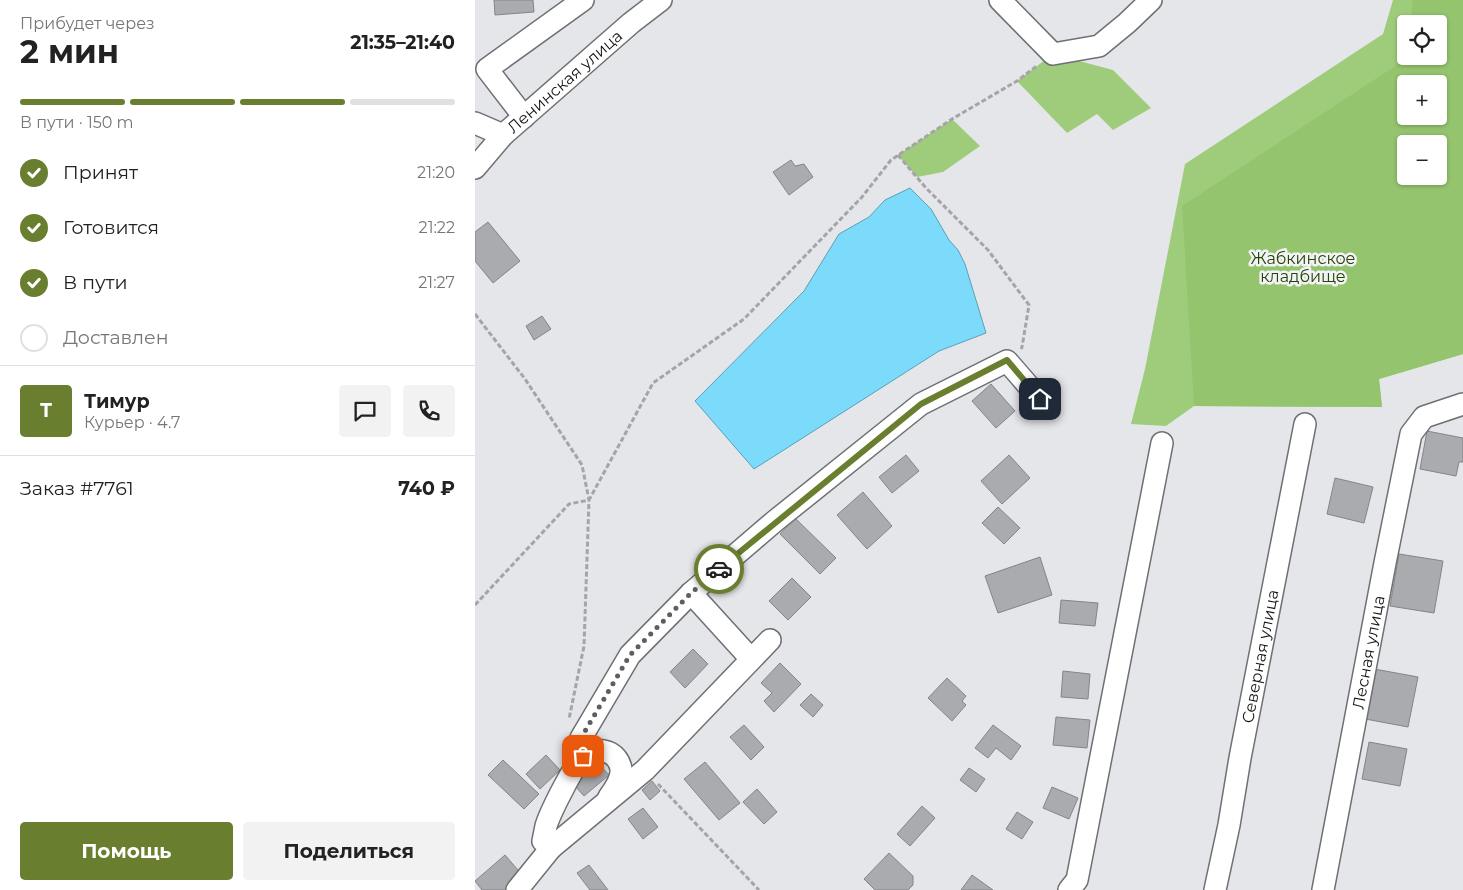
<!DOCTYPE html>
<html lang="ru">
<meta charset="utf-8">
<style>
:root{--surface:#fff;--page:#f2f2f2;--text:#222;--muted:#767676;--line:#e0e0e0;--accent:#697e2f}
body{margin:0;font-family:Montserrat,sans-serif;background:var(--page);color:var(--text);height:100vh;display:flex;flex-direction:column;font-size:19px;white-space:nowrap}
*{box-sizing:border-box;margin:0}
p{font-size:16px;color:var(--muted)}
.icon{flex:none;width:28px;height:28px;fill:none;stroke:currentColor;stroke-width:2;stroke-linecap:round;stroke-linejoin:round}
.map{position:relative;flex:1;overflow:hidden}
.sheet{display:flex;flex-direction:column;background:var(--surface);width:475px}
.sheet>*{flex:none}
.buttons{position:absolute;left:922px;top:15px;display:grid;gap:10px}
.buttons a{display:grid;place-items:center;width:50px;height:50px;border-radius:5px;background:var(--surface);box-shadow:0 1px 4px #0004;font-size:25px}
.pin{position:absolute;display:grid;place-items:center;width:42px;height:42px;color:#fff;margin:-21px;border-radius:10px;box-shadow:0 2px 8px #0006}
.courier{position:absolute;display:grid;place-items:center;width:50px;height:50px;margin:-25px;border:4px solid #697e2f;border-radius:50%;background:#fff;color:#222;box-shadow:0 1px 6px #0007}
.head em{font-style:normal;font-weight:700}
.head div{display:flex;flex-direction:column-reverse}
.head{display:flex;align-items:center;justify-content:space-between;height:85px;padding:0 20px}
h1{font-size:32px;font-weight:700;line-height:38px}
.bar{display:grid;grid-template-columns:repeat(4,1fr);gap:8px 5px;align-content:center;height:60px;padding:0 20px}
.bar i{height:6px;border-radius:4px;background:var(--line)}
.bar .on{background:var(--accent)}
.bar p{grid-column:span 4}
.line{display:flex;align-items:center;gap:12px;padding:0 20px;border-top:1px solid var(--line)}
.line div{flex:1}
.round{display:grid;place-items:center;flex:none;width:52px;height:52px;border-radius:5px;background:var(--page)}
ol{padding:0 20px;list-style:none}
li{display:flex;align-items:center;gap:15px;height:55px}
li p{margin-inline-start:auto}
li .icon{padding:5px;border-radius:50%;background:var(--accent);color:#fff;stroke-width:4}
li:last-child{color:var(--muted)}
li i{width:28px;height:28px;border:2px solid var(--line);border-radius:50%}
.cta{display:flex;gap:10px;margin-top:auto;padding:10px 20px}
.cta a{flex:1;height:58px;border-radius:5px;background:var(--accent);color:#fff;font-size:20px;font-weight:700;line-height:58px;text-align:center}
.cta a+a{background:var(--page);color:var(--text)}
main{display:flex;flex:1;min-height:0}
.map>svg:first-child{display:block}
.green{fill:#9fcc7a;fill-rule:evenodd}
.forest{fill:#95c46e;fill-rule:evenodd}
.water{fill:#7cdbfb;stroke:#5c9fb6}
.building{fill:#a9abae;stroke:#838588}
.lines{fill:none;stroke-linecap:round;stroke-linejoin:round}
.minor-casing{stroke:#6e7073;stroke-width:24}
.path{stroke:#a3a5a7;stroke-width:3;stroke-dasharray:5 2.5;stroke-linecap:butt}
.minor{stroke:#fff;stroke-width:21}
.done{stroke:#5c5e5f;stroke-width:5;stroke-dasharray:0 9}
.route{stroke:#697e2f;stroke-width:6}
.labels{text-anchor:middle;stroke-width:5;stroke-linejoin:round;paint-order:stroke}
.street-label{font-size:16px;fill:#131415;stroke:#f1f3f6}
.park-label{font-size:16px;fill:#274304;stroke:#f1f3f6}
</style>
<main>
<section class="sheet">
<div class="head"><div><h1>2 мин</h1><p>Прибудет через</p></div><em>21:35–21:40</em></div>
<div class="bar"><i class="on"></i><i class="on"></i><i class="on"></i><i></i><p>В пути · 150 m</p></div>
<ol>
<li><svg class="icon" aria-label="check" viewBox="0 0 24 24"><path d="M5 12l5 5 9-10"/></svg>Принят<p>21:20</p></li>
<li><svg class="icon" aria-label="check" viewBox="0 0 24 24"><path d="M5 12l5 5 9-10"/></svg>Готовится<p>21:22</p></li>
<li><svg class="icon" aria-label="check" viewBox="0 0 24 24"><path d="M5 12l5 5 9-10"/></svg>В пути<p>21:27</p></li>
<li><i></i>Доставлен</li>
</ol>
<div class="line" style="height:90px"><b class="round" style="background:var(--accent);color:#fff">Т</b><div><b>Тимур</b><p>Курьер · 4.7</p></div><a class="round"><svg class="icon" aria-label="chat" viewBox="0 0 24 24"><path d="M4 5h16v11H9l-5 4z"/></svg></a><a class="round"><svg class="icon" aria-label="phone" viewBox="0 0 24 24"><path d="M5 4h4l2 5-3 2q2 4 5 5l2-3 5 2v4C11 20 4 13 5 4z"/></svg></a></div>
<div class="line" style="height:65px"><div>Заказ #7761</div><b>740 ₽</b></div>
<div class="cta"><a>Помощь</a><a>Поделиться</a></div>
</section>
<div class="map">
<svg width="988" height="890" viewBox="0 0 988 890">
<rect width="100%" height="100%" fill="#e4e6e9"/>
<!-- green -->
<path class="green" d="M918,0H988V354L904,379L907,407L719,406L691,426L656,424L670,369L710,164L908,34ZM931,24H964V56H931ZM931,84H964V116H931ZM931,144H964V176H931Z
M578,54L638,70L676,108L638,130L622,114L592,133L542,81Z
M477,119L505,146L468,172L442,177L423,155Z"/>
<!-- forest -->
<path class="forest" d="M938,0H988V354L904,379L907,407L719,406L707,206L931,59V56H964V24H935ZM931,84H964V116H931ZM931,144H964V176H931Z"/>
<!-- water -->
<path class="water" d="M435,188L456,209L474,240L483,250L490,264L511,333L464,351L279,469L220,401L329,291L364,234L394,217L410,200Z"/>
<!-- building -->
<path class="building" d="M19,0H58L59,12L20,15Z
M316,160L320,166L329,164L338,177L314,195L298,172Z
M13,222L45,261L18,283L0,261V232Z
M67,316L76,329L59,340L51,326Z
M516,384L540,411L521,428L497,401Z
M952,431L988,438V462H984L981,476L945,469Z
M431,455L444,471L417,493L404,477Z
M534,455L555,478L527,504L506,481Z
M860,478L898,487L889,523L852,514Z
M388,492L417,526L392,549L362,515Z
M523,507L545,528L529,544L507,523Z
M320,518L361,558L345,574L305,534Z
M924,554L968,561L959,613L915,606Z
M565,557L577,595L523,613L510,576Z
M317,578L336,597L313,620L294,601Z
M586,600L623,603L620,626L584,623Z
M218,649L233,664L210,688L195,672Z
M305,663L326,684L299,712L289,701L297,693L286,683Z
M894,668L943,677L933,727L885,718Z
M588,671L615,674L613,699L586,697Z
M472,678L491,696L487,701L491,705L477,721L453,698Z
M336,694L348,705L338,717L325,705Z
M581,717L615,720L612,748L578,745Z
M269,725L289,747L276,760L255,737Z
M518,725L546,746L536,760L521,748L513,758L500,748Z
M894,742L932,749L925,786L887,779Z
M71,755L85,770L65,789L51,774Z
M28,760L64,794L49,809L13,775Z
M230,762L265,803L244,820L209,779Z
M123,763L134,775L109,796L99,785Z
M494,768L510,779L501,792L485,780Z
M177,781L185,791L175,800L167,790Z
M577,787L603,798L594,819L568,808Z
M282,789L302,812L289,824L268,802Z
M447,806L460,818L435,846L422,834Z
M168,808L183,827L168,839L153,819Z
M542,812L558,822L547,839L531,829Z
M414,853L438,876V885L433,890H400L389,879Z
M30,855L49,877L34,890H7L0,881Z
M114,865L133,890H115L102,873Z
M497,875L518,890H486Z"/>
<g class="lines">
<!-- minor casing -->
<g class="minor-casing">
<g id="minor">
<path d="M525,0L578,54L624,46L652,23L676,0"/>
<path d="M49,117L12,69L108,0"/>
<path d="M0,123L28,135"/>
<path id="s1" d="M0,168L28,135L156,23L186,0"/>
<path d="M216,593L276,659"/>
<path d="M108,756L106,738L155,655L216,593L300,521L446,404L532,361L565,399"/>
<path d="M76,848L68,841C69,836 70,831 71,826C75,813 100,762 110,755C124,746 143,751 146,769C147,779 140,789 134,797"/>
<path d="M42,890L76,848L170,770L295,640"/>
<path d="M594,890L602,880L687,443"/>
<path id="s2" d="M740,890L754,825L765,758L830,424"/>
<path id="s3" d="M848,890L910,563L936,434L949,417L988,404"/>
</g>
</g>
<!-- path -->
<path class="path" d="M423,155L451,188L513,250L554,305L547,347L546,349
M0,314L50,379L107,465L114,500L109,646L94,719
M0,605L94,504L114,500L178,383L269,319L387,197L416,160L477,119L542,81L563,65
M183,784L284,890"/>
<!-- minor -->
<use href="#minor" class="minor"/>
</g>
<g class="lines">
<!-- done -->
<path class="done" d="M108,756L106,738L155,655L216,593L244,569"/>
<!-- route -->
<path class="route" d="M244,569L446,404L532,360L565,399"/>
</g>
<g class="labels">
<!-- street labels -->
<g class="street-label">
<text dy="6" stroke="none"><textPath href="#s1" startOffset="125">Ленинская улица</textPath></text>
<text dy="6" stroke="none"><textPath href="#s3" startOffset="242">Лесная улица</textPath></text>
<text dy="6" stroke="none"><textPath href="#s2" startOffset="238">Северная улица</textPath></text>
</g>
<!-- park labels -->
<g class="park-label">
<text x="828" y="264">Жабкинское<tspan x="828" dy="18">кладбище</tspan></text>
</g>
</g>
</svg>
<div class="buttons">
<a><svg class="icon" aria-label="locate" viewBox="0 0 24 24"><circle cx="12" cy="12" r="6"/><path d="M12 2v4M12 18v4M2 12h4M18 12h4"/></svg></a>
<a>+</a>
<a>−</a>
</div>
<div class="pin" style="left:108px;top:756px;background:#ea580c"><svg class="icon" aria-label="bag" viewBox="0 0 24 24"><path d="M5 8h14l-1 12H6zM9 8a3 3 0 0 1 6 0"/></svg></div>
<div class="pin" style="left:565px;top:399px;background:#1f2937"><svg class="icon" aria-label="home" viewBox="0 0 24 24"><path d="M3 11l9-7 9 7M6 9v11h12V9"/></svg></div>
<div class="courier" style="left:244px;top:569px"><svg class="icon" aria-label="car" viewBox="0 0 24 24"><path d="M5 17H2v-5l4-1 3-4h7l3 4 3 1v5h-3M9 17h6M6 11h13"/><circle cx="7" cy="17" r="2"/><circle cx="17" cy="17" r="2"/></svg></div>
</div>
</main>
